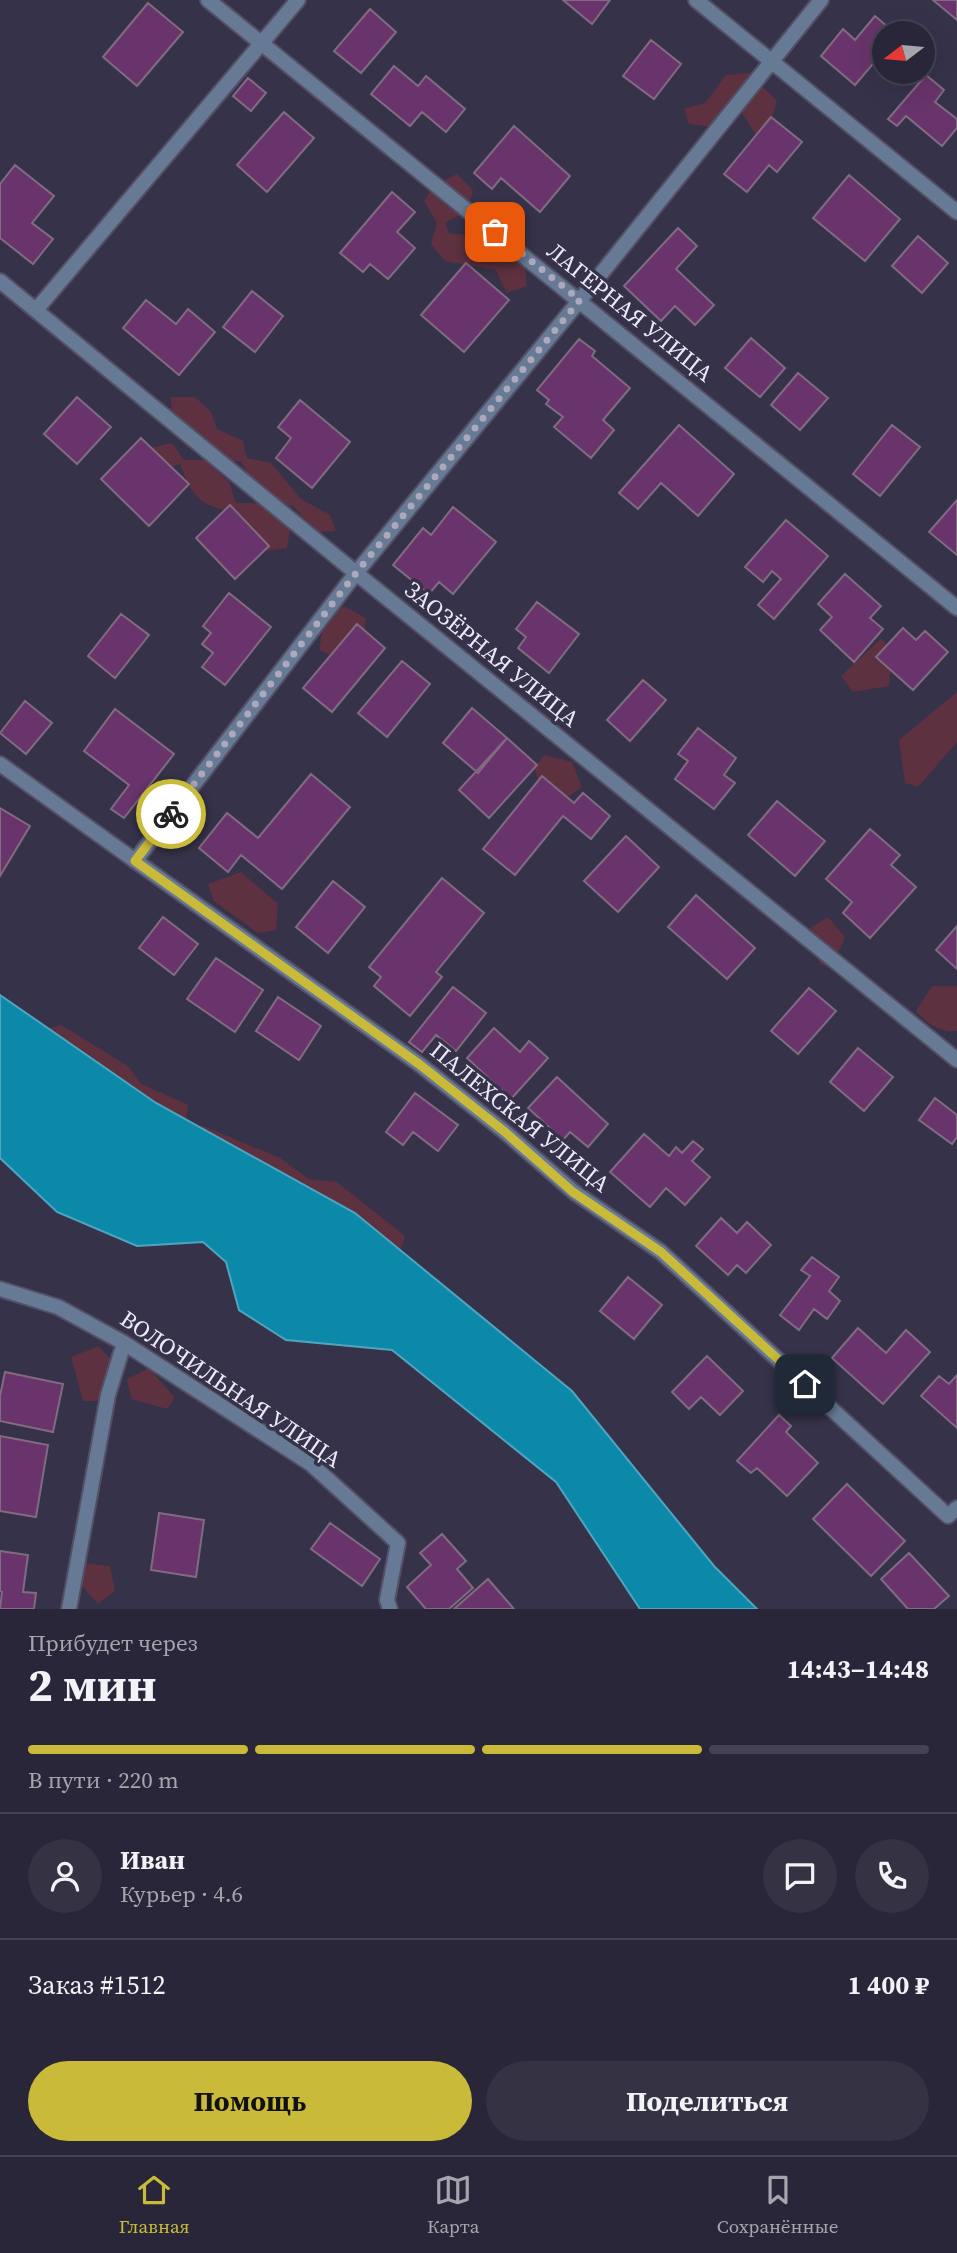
<!DOCTYPE html>
<html lang="ru">
<meta charset="utf-8">
<style>
:root{--surface:#282638;--page:#343243;--text:#f1f3f6;--muted:#a5a5ae;--line:#444353;--accent:#caba3a}
body{margin:0;font-family:"Source Serif 4",serif;background:var(--page);color:var(--text);height:100vh;display:flex;flex-direction:column;font-size:26px;white-space:nowrap}
*{box-sizing:border-box;margin:0}
p{font-size:23px;color:var(--muted)}
.icon{flex:none;width:38px;height:38px;fill:none;stroke:currentColor;stroke-width:2;stroke-linecap:round;stroke-linejoin:round}
.map{position:relative;height:1609px;overflow:hidden}
.side{display:flex;flex-direction:column;background:var(--surface);flex:1}
.side>*{flex:none}
.needle{width:46px;rotate:254deg}
.buttons{position:absolute;left:872px;top:21px;display:grid;gap:14px}
.buttons a{display:grid;place-items:center;width:63px;height:63px;border-radius:50%;background:var(--surface);box-shadow:0 7px 28px #0002,0 0 0 2px var(--line);font-size:35px}
.pin{position:absolute;display:grid;place-items:center;width:60px;height:60px;color:#fff;margin:-30px;border-radius:14px;box-shadow:0 4px 10px #0006}
.courier{position:absolute;display:grid;place-items:center;width:70px;height:70px;margin:-35px;border:5px solid #caba3a;border-radius:50%;background:#fff;color:#222;box-shadow:0 2px 9px #0007}
.summary em{font-style:normal;font-weight:700}
.summary div{display:flex;flex-direction:column-reverse}
.summary{display:flex;align-items:center;justify-content:space-between;height:119px;padding:0 28px}
h1{font-size:46px;font-weight:700;line-height:52px}
.bar{display:grid;grid-template-columns:repeat(4,1fr);gap:10px 7px;align-content:center;height:84px;padding:0 28px}
.bar i{height:9px;border-radius:5px;background:var(--line)}
.bar .current{background:var(--accent)}
.bar p{grid-column:span 4}
.line{display:flex;align-items:center;gap:18px;padding:0 28px;border-top:2px solid var(--line)}
.line div{flex:1}
.round{display:grid;place-items:center;flex:none;width:74px;height:74px;border-radius:37px;background:var(--page)}
.action{display:flex;gap:14px;margin-top:auto;padding:14px 28px}
.action a{flex:1;height:80px;border-radius:42px;background:var(--accent);color:#111;font-size:28px;font-weight:700;line-height:80px;text-align:center}
.action a+a{background:var(--page);color:var(--text)}
.tabs{display:flex;justify-content:space-around;align-items:center;height:98px;border-top:2px solid var(--line);background:var(--surface);font-size:19px;color:var(--muted)}
.tabs a{display:grid;justify-items:center;gap:4px}
.tabs .current{color:var(--accent)}
.map>svg:first-child{display:block}
.green{fill:#5d313f}
.water{fill:#0c88a8;stroke:#4fa5c0;stroke-width:2}
.building{fill:#68346b;stroke:#806b81;stroke-width:2}
.lines{fill:none;stroke-linecap:round;stroke-linejoin:round}
.street-casing{stroke:#534f66;stroke-width:18}
.street{stroke:#667a95;stroke-width:14}
.done{stroke:#aca9bc;stroke-width:7;stroke-dasharray:0 12.6}
.route{stroke:#caba3a;stroke-width:9}
.labels{text-anchor:middle;stroke-width:7;stroke-linejoin:round;paint-order:stroke}
.street-label{font-size:23px;fill:#ebe9f9;stroke:#36324a}
</style>
<div class="map">
<svg width="957" height="1609" viewBox="0 0 957 1609">
<rect width="100%" height="100%" fill="#36324a"/>
<!-- green -->
<path class="green" d="M749,73L777,101L770,125L756,135L739,108L711,127L689,124L684,109L705,103L726,75Z
M457,174L473,190L467,211L445,223L449,233L486,237L498,263L524,260L527,286L506,293L496,270L445,261L431,244L437,223L424,201L433,186Z
M171,397H195L211,412L217,429L243,441L247,458L271,463L301,499L330,515L336,531L316,532L293,506L278,505L251,481L241,461L218,462L172,416Z
M172,443L184,460H205L229,482L236,503H262L290,530L287,548L267,551L242,529L239,513C201,506 193,500 180,464L158,470L150,448Z
M344,606L366,618L364,638L335,657L319,650L324,620Z
M881,639L892,650L889,686L853,692L841,676Z
M957,692V742L918,787L905,783L899,740Z
M544,755L572,762L582,787L564,800L541,791L534,767Z
M241,872L278,904L276,930L258,933L214,901L208,884Z
M828,917L845,937L832,968L820,964L808,929Z
M932,986H957V1031C940,1033 926,1023 916,1011Z
M61,1025L128,1066L140,1083L188,1105L185,1125L33,1033Z
M201,1125L280,1158L309,1179L337,1182L405,1236L399,1254L197,1142Z
M99,1346L116,1366L97,1401H83L71,1357Z
M149,1368L175,1398L167,1409L131,1399L127,1379Z
M84,1563L110,1566L115,1591L98,1604L80,1584Z"/>
<!-- water -->
<path class="water" d="M0,995L156,1103L355,1213L572,1391L714,1566L757,1609H640L556,1482L392,1350L286,1340L239,1310L226,1262L203,1242L137,1246L57,1212L0,1158Z"/>
<!-- building -->
<path class="building" d="M563,0H610L592,24Z
M933,0H957V20Z
M148,3L183,32L137,86L103,57Z
M370,9L396,32L361,73L334,51Z
M875,16L895,33H884V51L855,85L821,56L843,29L855,40Z
M651,40L681,64L654,99L623,76Z
M394,66L418,86L426,76L465,109L446,132L422,112L410,126L371,94Z
M926,75L944,90L935,102L957,119V128L942,146L906,116L897,126L888,119Z
M248,78L266,93L251,111L233,96Z
M284,112L314,138L267,192L237,165Z
M771,117L802,142L777,172L769,165L747,192L724,174Z
M514,126L570,176L540,212L501,178L492,189L474,173Z
M15,165L54,196L32,223L53,239L33,264L0,238V184Z
M849,175L900,219L865,261L813,218Z
M392,192L415,212L397,232L415,248L388,279L370,264L363,272L340,253Z
M678,228L697,246L676,269L714,305L695,325L675,306L661,321L624,286Z
M918,236L948,263L922,293L892,266Z
M466,263L509,300L464,352L421,315Z
M252,291L283,316L255,352L223,327Z
M146,300L176,324L188,309L215,332L179,375L123,328Z
M751,338L785,368L760,397L725,368Z
M579,339L595,351L592,356L630,388L603,420L614,430L591,458L554,427L563,417L546,404L549,400L537,390Z
M798,373L828,398L800,430L771,405Z
M77,397L111,427L77,464L44,434Z
M300,400L350,442L312,488L276,458L291,438L278,427Z
M679,425L734,474L698,516L661,483L638,509L619,493Z
M892,425L920,447L880,496L853,474Z
M141,438L189,484L149,526L101,479Z
M957,500V555L929,532Z
M230,505L269,546L235,579L196,538Z
M453,507L496,542L453,594L439,582L429,594L393,565L423,528L431,535Z
M786,520L828,556L774,619L758,605L781,579L772,571L763,582L745,567Z
M845,574L881,606L870,618L883,629L854,662L820,630L832,617L818,604Z
M229,593L271,627L225,685L202,667L213,653L202,644L211,633L203,626Z
M537,602L579,634L549,673L518,648L526,637L516,629Z
M121,614L149,635L115,678L88,656Z
M357,624L385,648L332,712L303,688Z
M903,628L916,640L925,631L948,652L913,690L876,657Z
M402,661L430,684L387,737L358,713Z
M643,680L666,700L630,741L607,720Z
M25,701L52,723L26,754L0,733Z
M472,708L507,738L478,773L443,743Z
M115,709L174,754L124,818L111,809L129,785L84,751Z
M698,728L736,758L724,775L735,783L714,809L675,779L688,761L678,754Z
M507,738L537,765L489,818L459,790Z
M311,774L350,807L282,889L241,855L228,872L199,848L227,813L258,838Z
M542,776L574,803L583,793L610,816L591,839L563,816L515,875L483,849Z
M777,801L825,841L795,876L748,835Z
M0,808L30,826L0,876Z
M870,829L900,855L891,865L916,887L870,938L843,913L852,902L826,879Z
M626,836L659,867L618,912L584,881Z
M442,878L484,913L436,972L442,977L410,1016L374,986L381,977L369,967Z
M333,881L365,907L328,953L296,927Z
M696,895L755,948L727,979L668,927Z
M163,917L198,944L174,975L139,948Z
M957,926V969L936,950Z
M216,958L263,990L235,1032L187,999Z
M453,987L486,1013L456,1051L436,1035L422,1052L409,1042Z
M809,988L836,1011L798,1054L771,1031Z
M278,997L321,1026L299,1060L256,1031Z
M494,1028L520,1052L529,1041L548,1058L511,1099L467,1058Z
M858,1048L893,1077L864,1111L830,1082Z
M557,1077L608,1124L588,1147L570,1132L563,1140L528,1108Z
M415,1093L458,1125L438,1151L413,1132L403,1145L386,1132Z
M935,1098L957,1115V1137L952,1144L919,1120Z
M644,1134L669,1156L676,1147L682,1153L693,1141L703,1149L692,1161L710,1177L685,1205L666,1188L650,1207L610,1172Z
M721,1218L737,1233L747,1222L771,1245L746,1273L737,1265L728,1275L696,1246Z
M812,1257L839,1277L829,1291L840,1301L827,1319L814,1309L799,1330L780,1315L810,1276L801,1270Z
M628,1277L662,1305L634,1339L600,1311Z
M858,1328L886,1353L906,1330L930,1352L883,1404L832,1358Z
M707,1356L743,1391L720,1415L701,1397L689,1409L672,1392Z
M5,1372L63,1384L53,1432L0,1421V1396Z
M957,1375V1428L921,1396L939,1376L949,1384Z
M779,1415L791,1426L786,1432L818,1463L787,1496L757,1468L751,1473L737,1461Z
M0,1436L48,1445L36,1517L0,1511Z
M847,1484L905,1541L871,1576L813,1519Z
M159,1513L204,1520L196,1577L151,1570Z
M330,1523L380,1559L362,1586L311,1549Z
M442,1534L466,1561L457,1569L473,1588L449,1609H426L407,1587L431,1565L420,1553Z
M0,1551L28,1555L23,1592L36,1593L34,1609H0L2,1592L0,1591Z
M909,1553L949,1596L934,1609H908L881,1579Z
M488,1579L514,1609H454Z"/>
<g class="lines">
<!-- street casing -->
<g class="street-casing">
<path id="street" d="M208,0L957,608
M696,0L957,212
M0,281L356,573L957,1060
M36,310L298,0
M0,764L419,1064L505,1132L574,1192L661,1252L948,1516L957,1508
M135,861L356,573L580,300L821,0
M0,1289L58,1307L124,1343L311,1464L398,1543L387,1600L390,1609
M69,1609L108,1395L124,1343"/>
</g>
<!-- street -->
<use href="#street" class="street"/>
</g>
<g class="lines">
<!-- done -->
<path class="done" d="M171,814L356,573L580,300L495,232"/>
<!-- route -->
<path class="route" d="M171,814L135,861L419,1064L505,1132L573,1192L661,1252L805,1384"/>
</g>
<g class="labels">
<!-- street labels -->
<g class="street-label">
<text transform="translate(630 312) rotate(39)" y="8">ЛАГЕРНАЯ УЛИЦА</text>
<text transform="translate(492 654) rotate(39)" y="8">ЗАОЗЁРНАЯ УЛИЦА</text>
<text transform="translate(520 1117) rotate(39)" y="8">ПАЛЕХСКАЯ УЛИЦА</text>
<text transform="translate(231 1389) rotate(34)" y="8">ВОЛОЧИЛЬНАЯ УЛИЦА</text>
</g>
</g>
</svg>
<div class="buttons">
<a><svg class="needle" viewBox="-14 -14 28 28"><path d="M0-13l5 13h-10z" fill="#e53935"/><path d="M0 13l5-13h-10z" fill="#a5a5ae"/></svg></a>
</div>
<div class="pin" style="left:495px;top:232px;background:#ea580c"><svg class="icon" aria-label="bag" viewBox="0 0 24 24"><path d="M5 8h14l-1 12H6zM9 8a3 3 0 0 1 6 0"/></svg></div>
<div class="pin" style="left:805px;top:1384px;background:#1f2937"><svg class="icon" aria-label="home" viewBox="0 0 24 24"><path d="M3 11l9-7 9 7M6 9v11h12V9"/></svg></div>
<div class="courier" style="left:171px;top:814px"><svg class="icon" aria-label="bike" viewBox="0 0 24 24"><circle cx="6" cy="16" r="4"/><circle cx="18" cy="16" r="4"/><path d="M6 16l4-8h5l3 8M10 8l3 8H6M13 5h3"/></svg></div>
</div>
<section class="side">
<div class="summary"><div><h1>2 мин</h1><p>Прибудет через</p></div><em>14:43–14:48</em></div>
<div class="bar"><i class="current"></i><i class="current"></i><i class="current"></i><i></i><p>В пути · 220 m</p></div>
<div class="line" style="height:126px"><a class="round"><svg class="icon" aria-label="person" viewBox="0 0 24 24"><circle cx="12" cy="8" r="4"/><path d="M4 21q1-7 8-7t8 7"/></svg></a><div><b>Иван</b><p>Курьер · 4.6</p></div><a class="round"><svg class="icon" aria-label="chat" viewBox="0 0 24 24"><path d="M4 5h16v11H9l-5 4z"/></svg></a><a class="round"><svg class="icon" aria-label="phone" viewBox="0 0 24 24"><path d="M5 4h4l2 5-3 2q2 4 5 5l2-3 5 2v4C11 20 4 13 5 4z"/></svg></a></div>
<div class="line" style="height:91px"><div>Заказ #1512</div><b>1 400 ₽</b></div>
<div class="action"><a>Помощь</a><a>Поделиться</a></div>
</section>
<nav class="tabs">
<a class="current"><svg class="icon" aria-label="home" viewBox="0 0 24 24"><path d="M3 11l9-7 9 7M6 9v11h12V9"/></svg>Главная</a>
<a><svg class="icon" aria-label="map" viewBox="0 0 24 24"><path d="M3 6l6-2 6 2 6-2v14l-6 2-6-2-6 2zM9 4v14M15 6v14"/></svg>Карта</a>
<a><svg class="icon" aria-label="saved" viewBox="0 0 24 24"><path d="M7 4h10v16l-5-4-5 4z"/></svg>Сохранённые</a>
</nav>
